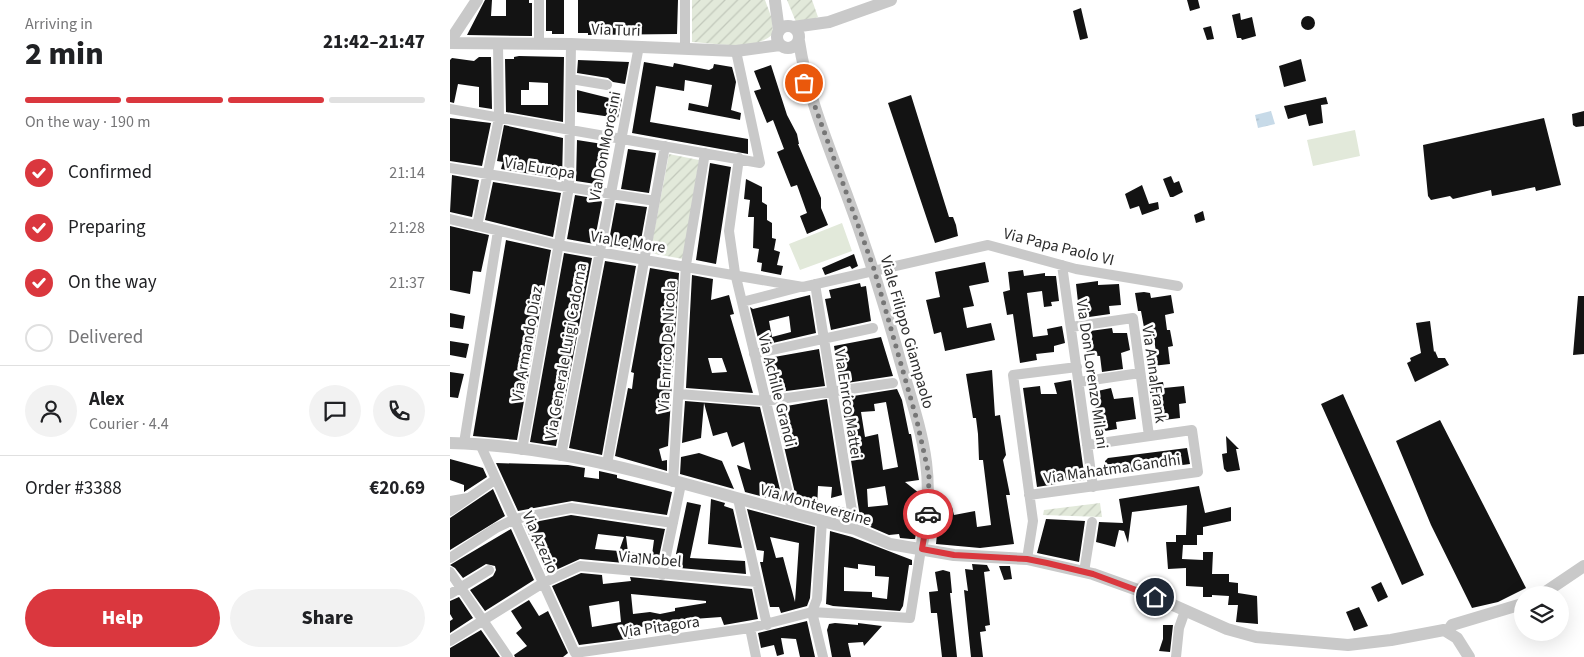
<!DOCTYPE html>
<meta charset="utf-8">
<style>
:root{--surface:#fff;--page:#f2f2f2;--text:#202124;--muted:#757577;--line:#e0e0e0;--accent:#da373e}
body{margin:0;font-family:"Source Sans 3",sans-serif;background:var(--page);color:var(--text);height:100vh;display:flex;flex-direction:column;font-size:19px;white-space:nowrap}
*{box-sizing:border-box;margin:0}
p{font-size:16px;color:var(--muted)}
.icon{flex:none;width:28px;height:28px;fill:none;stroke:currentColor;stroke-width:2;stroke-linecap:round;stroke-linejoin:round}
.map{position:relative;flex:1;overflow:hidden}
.details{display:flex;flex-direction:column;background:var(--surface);width:450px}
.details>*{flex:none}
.tools{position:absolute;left:1064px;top:586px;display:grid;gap:10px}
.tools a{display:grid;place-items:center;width:55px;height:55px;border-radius:50%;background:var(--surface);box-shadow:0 5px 20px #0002;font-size:25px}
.pin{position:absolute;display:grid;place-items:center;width:42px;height:42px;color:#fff;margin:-21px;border:2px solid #fff;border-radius:50%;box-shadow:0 1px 5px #0007}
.courier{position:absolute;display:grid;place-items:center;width:50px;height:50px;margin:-25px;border:4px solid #da373e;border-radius:50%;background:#fff;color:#222;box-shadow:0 1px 6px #0007}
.summary em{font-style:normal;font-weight:800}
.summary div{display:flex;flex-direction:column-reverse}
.summary{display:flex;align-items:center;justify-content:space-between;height:85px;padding:0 25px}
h1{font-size:32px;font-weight:800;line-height:38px}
.bar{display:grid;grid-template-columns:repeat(4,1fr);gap:8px 5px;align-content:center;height:60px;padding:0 25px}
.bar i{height:6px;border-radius:4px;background:var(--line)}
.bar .active{background:var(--accent)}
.bar p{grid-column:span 4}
.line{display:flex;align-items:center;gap:12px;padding:0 25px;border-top:1px solid var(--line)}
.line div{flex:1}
.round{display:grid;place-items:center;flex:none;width:52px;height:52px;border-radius:26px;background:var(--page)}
ol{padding:0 25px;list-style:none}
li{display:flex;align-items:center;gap:15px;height:55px}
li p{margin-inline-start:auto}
li .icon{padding:5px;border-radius:50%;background:var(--accent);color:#fff;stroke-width:4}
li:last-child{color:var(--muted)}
li i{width:28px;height:28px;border:2px solid var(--line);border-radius:50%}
.button{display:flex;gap:10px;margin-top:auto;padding:10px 25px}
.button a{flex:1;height:58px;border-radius:30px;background:var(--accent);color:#fff;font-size:20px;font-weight:800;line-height:58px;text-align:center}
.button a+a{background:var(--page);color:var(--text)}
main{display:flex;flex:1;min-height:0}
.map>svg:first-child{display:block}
.grass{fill:#e2e9da}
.garden{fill:url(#garden-furrows)}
.water{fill:url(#water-ripples)}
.building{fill:#131313;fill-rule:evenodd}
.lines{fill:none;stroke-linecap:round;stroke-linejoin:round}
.minor{stroke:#c9c9c9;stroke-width:10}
.tertiary{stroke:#c9c9c9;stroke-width:12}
.done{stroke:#767676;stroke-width:5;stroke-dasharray:0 9}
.route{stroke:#da373e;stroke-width:6}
.labels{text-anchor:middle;stroke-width:5;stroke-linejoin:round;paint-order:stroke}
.street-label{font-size:16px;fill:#2c2c2c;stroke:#fff}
</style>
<main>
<section class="details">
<div class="summary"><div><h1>2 min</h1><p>Arriving in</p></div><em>21:42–21:47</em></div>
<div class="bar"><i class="active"></i><i class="active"></i><i class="active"></i><i></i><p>On the way · 190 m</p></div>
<ol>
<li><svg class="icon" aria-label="check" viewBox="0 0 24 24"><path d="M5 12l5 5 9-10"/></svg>Confirmed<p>21:14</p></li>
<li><svg class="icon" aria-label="check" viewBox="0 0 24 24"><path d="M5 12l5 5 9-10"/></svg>Preparing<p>21:28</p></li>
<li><svg class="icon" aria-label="check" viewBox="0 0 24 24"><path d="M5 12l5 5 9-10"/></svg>On the way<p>21:37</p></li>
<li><i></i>Delivered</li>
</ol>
<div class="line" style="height:90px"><a class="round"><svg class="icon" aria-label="person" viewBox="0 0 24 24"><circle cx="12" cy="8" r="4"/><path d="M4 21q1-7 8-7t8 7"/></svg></a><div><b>Alex</b><p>Courier · 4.4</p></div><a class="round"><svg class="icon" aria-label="chat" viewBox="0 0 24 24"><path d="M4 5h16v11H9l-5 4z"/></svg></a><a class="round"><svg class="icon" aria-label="phone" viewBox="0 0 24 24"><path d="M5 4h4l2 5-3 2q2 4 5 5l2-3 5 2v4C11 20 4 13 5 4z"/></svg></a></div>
<div class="line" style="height:65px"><div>Order #3388</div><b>€20.69</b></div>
<div class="button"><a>Help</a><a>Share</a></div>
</section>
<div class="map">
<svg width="1134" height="657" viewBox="0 0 1134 657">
<defs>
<pattern id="garden-furrows" width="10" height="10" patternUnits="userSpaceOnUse" patternTransform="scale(1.25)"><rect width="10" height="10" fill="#e2e9da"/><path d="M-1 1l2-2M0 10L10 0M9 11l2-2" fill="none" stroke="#c2c8bb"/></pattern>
<pattern id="water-ripples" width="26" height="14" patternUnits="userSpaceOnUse" patternTransform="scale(1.25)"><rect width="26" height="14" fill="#c7dae8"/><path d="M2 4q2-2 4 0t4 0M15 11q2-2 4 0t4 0" fill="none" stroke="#abbbc7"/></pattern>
</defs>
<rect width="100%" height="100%" fill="#fff"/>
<!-- grass -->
<path class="grass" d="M905,130L910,156L863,166L857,140Z
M392,223L402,251L350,270L339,244Z"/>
<!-- garden -->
<path class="garden" d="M242,0H315L322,19L323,34C304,52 265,43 242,42Z
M337,0H362L368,17L353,23L346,22Z
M219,154L249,160L233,259L200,253Z
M650,503L652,517L593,515L594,510Z"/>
<!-- water -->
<path class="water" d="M821,111L825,124L808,128L805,115Z"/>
<!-- building -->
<path class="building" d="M35,0H42L41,16H56V0H79V3H82V36L17,35Z
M96,0H114V34H102V31H96Z
M128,0H228L227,34L138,35V33H128Z
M737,0H748L750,8L740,11Z
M631,8L638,38L630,40L623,11Z
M790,13L791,20L802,17L806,36L792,40L791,38H787L782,15Z
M851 23a7 7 0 1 1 14 0a7 7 0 1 1-14 0Z
M761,26L764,39L757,40L753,28Z
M69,56L114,57L113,122L56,112L55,59H64V57ZM79,82L98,83V105H71V90H79Z
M29,57H41L42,109L29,107V87L8,84L4,103L0,102V60L2,58L24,61Z
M851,59L856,81L834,87L829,66Z
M128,60L179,62L175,84L163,82L158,78L127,73Z
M194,62L223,67L224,63L259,70L263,68L264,64L282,67L286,82L281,110L291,113L290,120L238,110L239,103L258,107L262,85L235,80L234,91L206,86L200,122L298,139V154L182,133Z
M321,65L337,115L347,134L349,144H348L371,198V208L378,225L357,234L350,216L357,213L347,185L341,187L327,152L334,149L323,120L317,123L304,91L311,89L304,71Z
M127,90L159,98L160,96L172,98L168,118L127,112Z
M461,95L499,217H503L506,225L508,236L485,243L438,103Z
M876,97L878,104L871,105L873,123L859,126L856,114L838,119L834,106Z
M1134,111V126L1126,127L1123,125L1122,114Z
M0,118L41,123L32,166L0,161Z
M1094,118L1111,185L1086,191L1085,187L1042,196L1041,190L1003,199L1000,196L981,200L978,196L973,145Z
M54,125L113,138L112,179L51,169L53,162L47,161Z
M127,140L159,145L152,185L126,181Z
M178,149L206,153L199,193L171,189Z
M260,163L281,167L266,264L246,260Z
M2,175L29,180L22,217L0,212Z
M721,176L724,183L729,181L733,192L723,197H720L713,179Z
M296,179L312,187V202L317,205V220L322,223V238L326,239L324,250L330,252L327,265L333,266L331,275L311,271L312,263L307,262L309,249L303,248L304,217H298L300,200L294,199Z
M43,182L111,193L103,237L35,220Z
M692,185L699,204L708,202L709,209L692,215L689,206L680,209L675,194Z
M125,195L149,199L152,202L144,244L117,239Z
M166,203L197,207L189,251L158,246Z
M753,211L755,220L746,223L744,215Z
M0,226L39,235L31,272L23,271L20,294L0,290Z
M56,240L101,250L67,440L23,436Z
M114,253L142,258L106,446L80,442Z
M404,254L408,266L402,269L400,266L375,275L372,268Z
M155,261L186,266L152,455L119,448Z
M535,262L539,282L519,286L524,306L513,308L517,328L541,323L545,340L495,351L491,332L484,334L476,300L490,297L485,272Z
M200,268L229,273L218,446L209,449L212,461L217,460V471L165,456L178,388L182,389L184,373L181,372Z
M573,270L574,276L595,273V276H606L609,301L601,302L602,306L594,307L592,291L577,293L583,337L598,335L597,329L612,326L615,343L604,346V352L586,354L587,360L570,363L563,314L557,315L553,292L560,290L558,272Z
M242,275L263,279L261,300L279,295L284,314L280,315L303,393L236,388ZM258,358H272L277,372L262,373Z
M648,281V285L669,284L671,305L659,306L660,314L639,317L637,302H628L626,284Z
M410,283L411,287L416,286L421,321L381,330L375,299L381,298L379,290Z
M694,292L700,293L701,298L721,295L724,313L715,315L717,330H720L723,346L718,347L720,364L702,366V361L700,362L698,352H706L703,332L695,333L691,311H688L685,293Z
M360,295L366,333L310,346L300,307L303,309ZM339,316L341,332L322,337L319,321Z
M1128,296H1134V354L1123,355Z
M0,313L15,316L13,329L0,327Z
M980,321L984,352L985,351L988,358H995L999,365L965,382L957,363L961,361L960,358L971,353L966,323Z
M662,328L663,333H677L680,350L671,353L673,369L652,372L650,356L637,355L635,335L641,334L640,331Z
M431,337L443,376L390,384L384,346Z
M0,341L19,344L16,358L0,355Z
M369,349L375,386L321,393L313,359Z
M542,370L545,416L550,415L556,455L553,460L560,495H556L564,544L530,548L486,544L487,534L489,533V513L502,507L504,515L525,511L527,527L541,525L533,460H529L528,434L526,418H523L516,374Z
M0,372L14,374L8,398L0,397Z
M621,380L635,480L619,482L609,471L606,484L587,487L573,388L590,386L591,394H607L604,383Z
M713,382L714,388L734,386L736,403L729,404L730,418L714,420L711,399L701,401L699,384Z
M661,388L664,399L683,397L686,419L666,422L667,429L649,432L643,392Z
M447,389L452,400L459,434H461L469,480L455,482L469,493L468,523L465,539H461L450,538L449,534L439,535L411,523L391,398ZM436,402L448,467L433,470L428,434L415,437L411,412L425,411L424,404ZM435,486L438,505L418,507L417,489Z
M893,394L974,575L952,585L871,404Z
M377,399L392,495L381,498L382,487L368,486L367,511L348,506L325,408Z
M235,401L310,407L333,502L295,492L287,465L301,470L294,442L282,447L277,432L263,436L254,403L251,438L232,443Z
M990,420L1076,588L1048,602L1022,608L981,525L946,441Z
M776,436L789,449H786L790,470L777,472L774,469L772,454L777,453Z
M737,448L740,464L657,475L655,461L658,458Z
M249,453L272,461L284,489L230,474L231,457Z
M0,459L33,468L37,477L14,492V485L0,480Z
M46,463L118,465L135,468L134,477L149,479V471L167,475V478L222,492L217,515L122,501L68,511Z
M749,486L755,513L781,507V521L753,527V535H747V545H733L732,559L753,560V552H763L762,574H779V582L788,583V593L807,596L808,624L786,622L788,605H778L779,596L762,595V597H753V587L736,586V568L718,569L716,542H726V535H736L737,505L682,512L678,543L674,531L669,530L665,547L646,542L649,522L673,523L669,499Z
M43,489L55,516L0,550V518Z
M261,499L275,503L274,506L283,509L292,548L258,544Z
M237,502L251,505L240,558L295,561L296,574L230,568L231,555L226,554Z
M381,505L395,508L396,518L380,515Z
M297,509L365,527L360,598L357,606L331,613L329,607H320L310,562H313L314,551L307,550ZM320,537L349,543L345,602L333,557L326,558Z
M121,515L215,529L207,566L130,559L97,574L74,524ZM148,534L174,537L169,551L145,549ZM176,536L204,540L202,555L178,552Z
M596,519L635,521L629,562L587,553Z
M61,529L84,580L35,611L20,590L43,576L46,570L45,566L36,564L13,578L5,568L0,565Z
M380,531L402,537L462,560V565H459L453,606L450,611L383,606L376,604ZM408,564L425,566V576L439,577L437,599L422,597V592L394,591V567L408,569Z
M522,564L537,565L540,571L534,572L540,625L535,626L536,631L530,632L533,657H521L514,590L518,591L515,569L523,570Z
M549,566H560L562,579L554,580Z
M493,570L500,572L502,593H500L507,657H492L487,613H481L479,592L488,591L485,572Z
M131,573L152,575L153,584L181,581L180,577L302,589L308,619L274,625L271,617L243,619L184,628V638L129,645L102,586ZM181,594L256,601V603L225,608V611L210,614L200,612L183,614ZM169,601L171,622L142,627L139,606Z
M931,582L938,597L928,602L921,587Z
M9,597L23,618L0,633V621L3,619L0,614V601Z
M79,600L89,616L98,611L118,653L113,657H65L64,655L77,646L66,633L72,628L61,611Z
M909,607L918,626L904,631L896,612Z
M357,621L365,657H350L346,639L331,638L334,654L327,656L324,645L311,648L308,633Z
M385,623L408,625V623L432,626L414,646L413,642L398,643L401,657H382L377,630L379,624Z
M713,625H723L720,652L709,651L713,639Z
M31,630L50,657H0V648Z"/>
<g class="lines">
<!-- minor -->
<path class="minor" d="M89,0V43
M235,0V48
M121,79L157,85
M0,109L310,163L286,51
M289,158L279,231L285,273L343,514
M0,168L205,201
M0,219L108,245L353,287L538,245L626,269L728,286
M27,226L49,118L48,43
M612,265L643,487
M365,284L405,529
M292,302L350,287
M621,327L683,318L699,436
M304,354L423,328
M629,382L690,373
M229,394L316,401L443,383
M14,443L48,231
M30,444L125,653
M72,450L119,187L121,44
M111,456L189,46
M157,464L215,146
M223,482L236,265L255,153
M579,495L748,472L742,430L637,445
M288,499L317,625
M0,501L18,498
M0,511L46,479
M372,521L367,599L362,612L373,657
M0,558L46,528L65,519L121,508L223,523
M577,559L583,521L563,375L627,367
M0,572L58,657
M634,572L642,522
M212,575L231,484
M0,594L39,570
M300,628L306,657
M0,641L93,583L130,566L307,582
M125,653L300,628L362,612L460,618L471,549
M726,657L729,628L735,611"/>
<!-- tertiary -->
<path class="tertiary" d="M325,1L329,31
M327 37a11 11 0 1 1 22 0a11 11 0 1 1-22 0Z
M343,27L379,22L441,0
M0,41L27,0
M349,41C357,96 380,149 399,201C420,257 437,313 453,371C473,438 487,478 471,549
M0,43L121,44L286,51L330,45
M0,443C138,446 271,498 405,529L440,544L504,555L577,559L643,574L696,593L777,629L806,637L898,645L941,640L994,630L1007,638L1019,657
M1091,595L1134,566
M998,631L1002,625L1072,604"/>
</g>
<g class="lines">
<!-- done -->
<path class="done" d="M354,83L363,101L424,269L466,417L479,475L478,514"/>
<!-- route -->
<path class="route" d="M478,514L472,549L504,555L577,559L597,563L643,574L705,597"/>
</g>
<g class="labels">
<!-- street labels -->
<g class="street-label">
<text transform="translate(166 29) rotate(2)" y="6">Via Turi</text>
<text transform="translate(154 146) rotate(-79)" y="6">Via Don Morosini</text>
<text transform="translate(90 167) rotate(9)" y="6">Via Europa</text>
<text transform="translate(178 241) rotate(9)" y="6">Via Le More</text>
<text transform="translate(609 246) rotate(14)" y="6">Via Papa Paolo VI</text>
<text transform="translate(458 332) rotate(74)" y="6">Viale Filippo Giampaolo</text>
<text transform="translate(76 344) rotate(-80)" y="6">Via Armando Diaz</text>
<text transform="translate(216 346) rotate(-87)" y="6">Via Enrico De Nicola</text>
<text transform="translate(115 351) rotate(-80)" y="6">Via Generale Luigi Cadorna</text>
<text transform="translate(643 374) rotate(82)" y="6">Via Don Lorenzo Milani</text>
<text transform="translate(705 374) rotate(82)" y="6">Via Anna Frank</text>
<text transform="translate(328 390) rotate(76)" y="6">Via Achille Grandi</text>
<text transform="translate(399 404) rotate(81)" y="6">Via Enrico Mattei</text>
<text transform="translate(662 468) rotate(-8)" y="6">Via Mahatma Gandhi</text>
<text transform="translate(366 504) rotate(16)" y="6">Via Montevergine</text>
<text transform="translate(91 542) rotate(66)" y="6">Via Azezio</text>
<text transform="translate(200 558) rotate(5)" y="6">Via Nobel</text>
<text transform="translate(210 626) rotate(-8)" y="6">Via Pitagora</text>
</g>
</g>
</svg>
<div class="tools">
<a><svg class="icon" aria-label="layers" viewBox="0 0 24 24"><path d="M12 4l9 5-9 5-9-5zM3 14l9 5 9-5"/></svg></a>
</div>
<div class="pin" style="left:354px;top:83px;background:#ea580c"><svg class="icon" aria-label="bag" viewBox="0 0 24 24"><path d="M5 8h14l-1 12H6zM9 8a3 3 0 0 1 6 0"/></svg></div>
<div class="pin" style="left:705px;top:597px;background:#1f2937"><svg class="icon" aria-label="home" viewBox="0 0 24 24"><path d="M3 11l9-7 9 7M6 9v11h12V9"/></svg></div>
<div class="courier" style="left:478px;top:514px"><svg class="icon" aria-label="car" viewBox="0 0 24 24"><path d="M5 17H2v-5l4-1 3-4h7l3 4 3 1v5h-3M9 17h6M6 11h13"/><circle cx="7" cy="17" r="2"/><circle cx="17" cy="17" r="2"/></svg></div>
</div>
</main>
